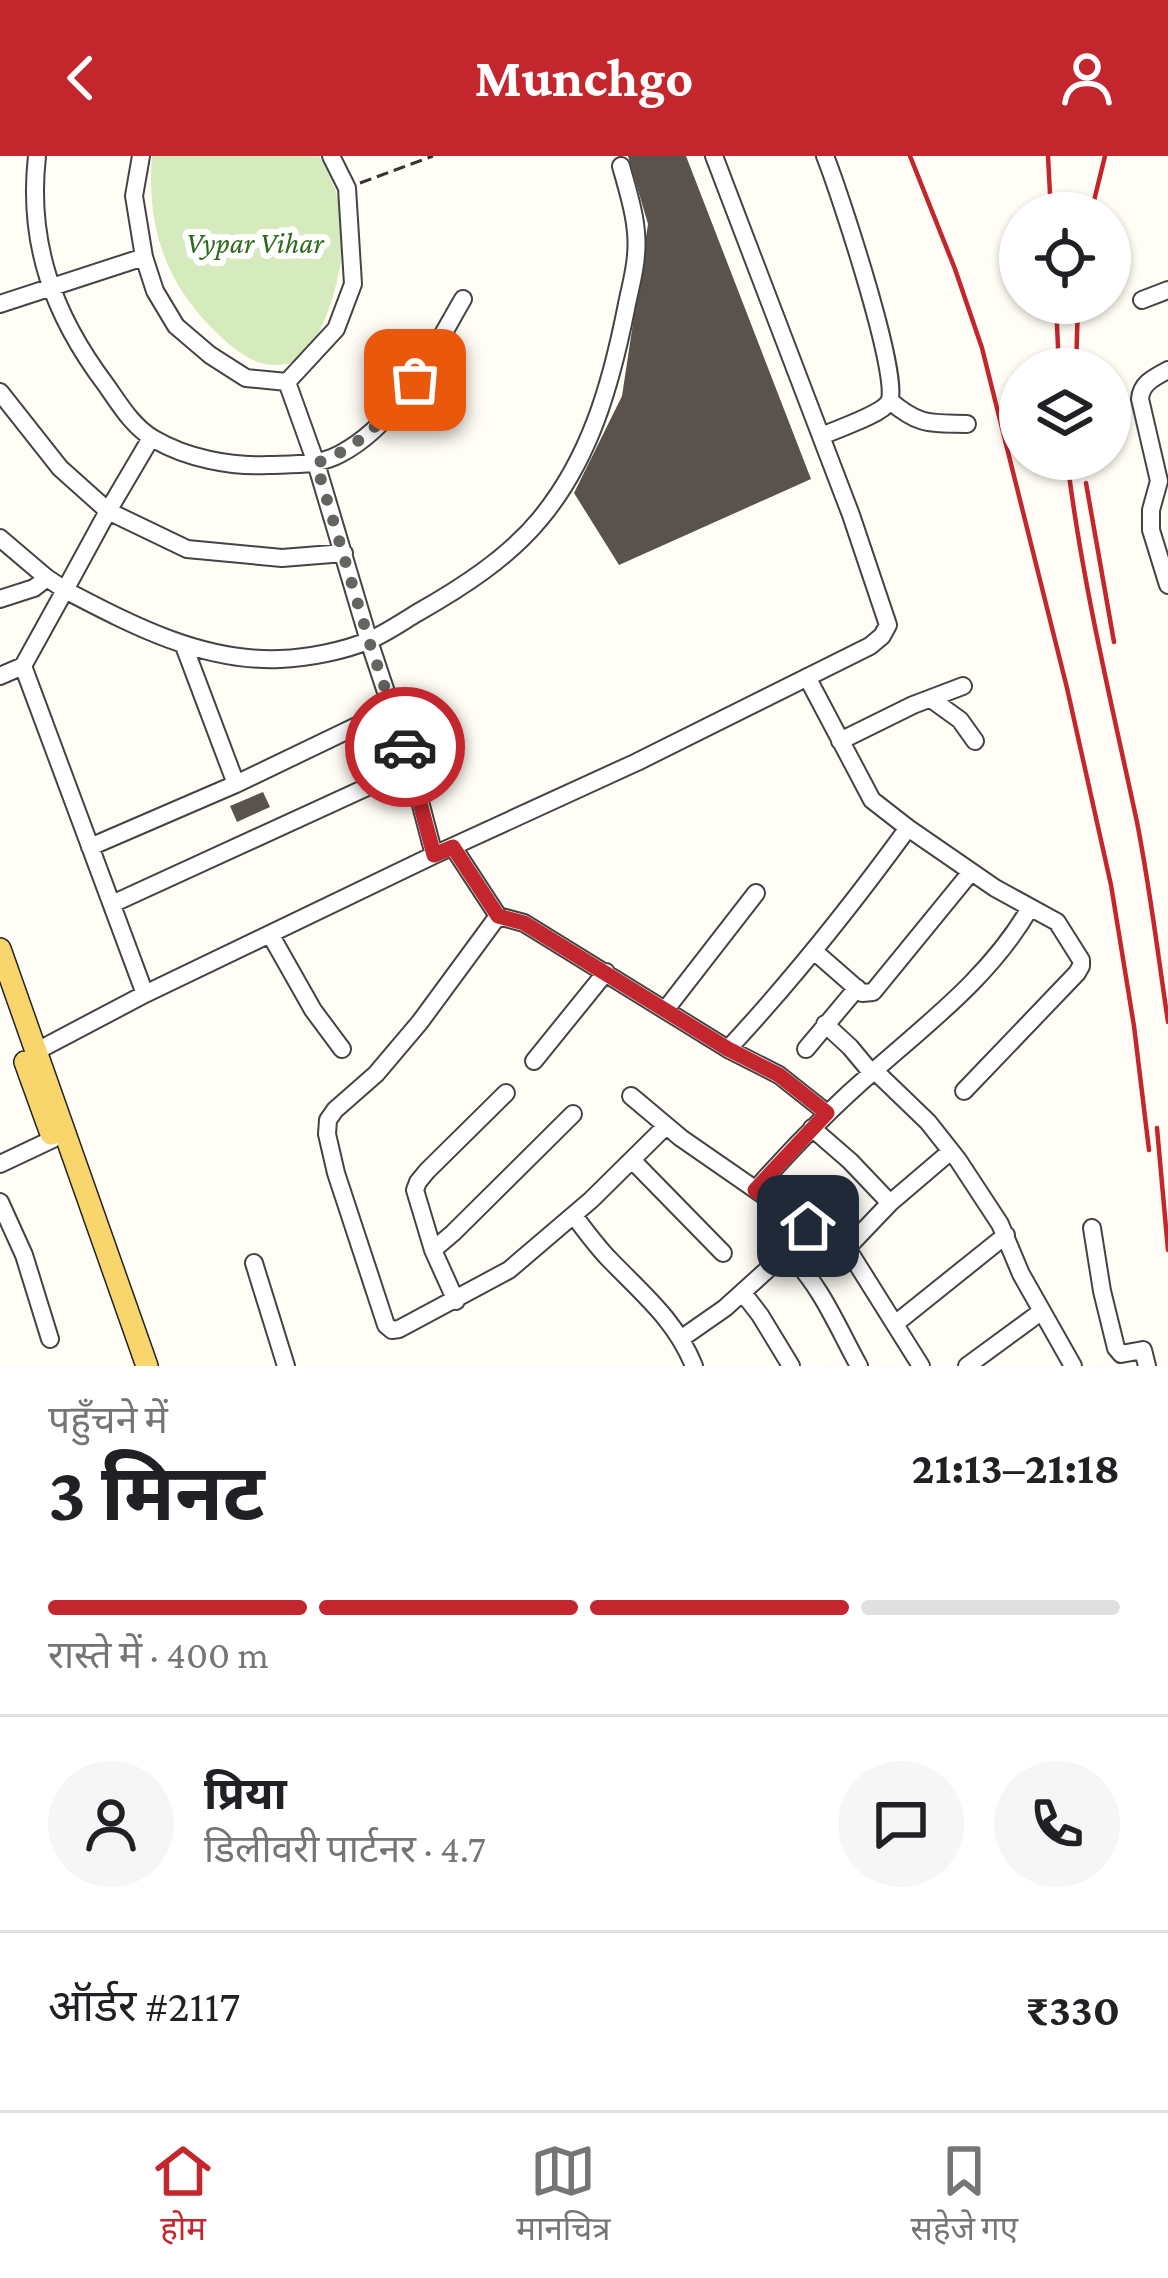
<!DOCTYPE html>
<html lang="hi">
<meta charset="utf-8">
<style>
:root{--surface:#fff;--page:#f6f6f6;--text:#202124;--muted:#757577;--line:#e0e0e0;--accent:#c4262e}
body{margin:0;font-family:"Crimson Pro","Noto Sans Devanagari",serif;background:var(--page);color:var(--text);height:100vh;display:flex;flex-direction:column;font-size:45px;white-space:nowrap}
*{box-sizing:border-box;margin:0}
p{font-size:39px;color:var(--muted)}
.icon{flex:none;width:66px;height:66px;fill:none;stroke:currentColor;stroke-width:2;stroke-linecap:round;stroke-linejoin:round}
.map{position:relative;height:1210px;overflow:hidden}
.side{display:flex;flex-direction:column;background:var(--surface);flex:1}
.side>*{flex:none}
.controls{position:absolute;left:999px;top:36px;display:grid;gap:24px}
.controls a{display:grid;place-items:center;width:132px;height:132px;border-radius:50%;background:var(--surface);box-shadow:0 3px 9px #0004;font-size:60px}
.pin{position:absolute;display:grid;place-items:center;width:102px;height:102px;color:#fff;margin:-51px;border-radius:24px;box-shadow:0 6px 18px #0006}
.courier{position:absolute;display:grid;place-items:center;width:120px;height:120px;margin:-60px;border:9px solid #c4262e;border-radius:50%;background:#fff;color:#222;box-shadow:0 3px 15px #0007}
.overview em{font-style:normal;font-weight:700}
.overview div{display:flex;flex-direction:column-reverse}
.overview{display:flex;align-items:center;justify-content:space-between;height:204px;padding:0 48px}
h1{font-size:78px;font-weight:700;line-height:90px}
.bar{display:grid;grid-template-columns:repeat(4,1fr);gap:18px 12px;align-content:center;height:144px;padding:0 48px}
.bar i{height:15px;border-radius:9px;background:var(--line)}
.bar .selected{background:var(--accent)}
.bar p{grid-column:span 4}
.line{display:flex;align-items:center;gap:30px;padding:0 48px;border-top:3px solid var(--line)}
.line div{flex:1}
.round{display:grid;place-items:center;flex:none;width:126px;height:126px;border-radius:63px;background:var(--page)}
header{display:flex;justify-content:space-between;align-items:center;height:156px;padding:0 48px;background:var(--accent);color:#fff;font-size:54px;font-weight:700}
.tabs{display:flex;justify-content:space-around;align-items:center;height:168px;border-top:3px solid var(--line);background:var(--surface);font-size:33px;color:var(--muted)}
.tabs a{display:grid;justify-items:center;gap:6px}
.tabs .selected{color:var(--accent)}
.map>svg:first-child{display:block}
.green{fill:#d5ebbd}
.building{fill:#5a524d}
.lines{fill:none;stroke-linecap:round;stroke-linejoin:round}
.minor-casing{stroke:#444;stroke-width:20}
.major-casing{stroke:#222;stroke-width:24}
.path{stroke:#333;stroke-width:3;stroke-dasharray:12 6;stroke-linecap:butt}
.minor{stroke:#fff;stroke-width:16}
.major{stroke:#f9d66b;stroke-width:21}
.rail{stroke:#c4262e;stroke-width:4.5}
.done{stroke:#646461;stroke-width:12;stroke-dasharray:0 21.6}
.route{stroke:#c4262e;stroke-width:15}
.labels{text-anchor:middle;stroke-width:12;stroke-linejoin:round;paint-order:stroke}
.park-label{font-size:30px;font-style:italic;fill:#2f6b1f;stroke:#fff}
</style>
<header><svg class="icon" aria-label="back" viewBox="0 0 24 24"><path d="M15 5l-7 7 7 7"/></svg>Munchgo<svg class="icon" aria-label="person" viewBox="0 0 24 24"><circle cx="12" cy="8" r="4"/><path d="M4 21q1-7 8-7t8 7"/></svg></header>
<div class="map">
<svg width="1168" height="1210" viewBox="0 0 1168 1210">
<rect width="100%" height="100%" fill="#fffdf5"/>
<!-- green -->
<path class="green" d="M152,0H319C332,22 344,52 344,78C343,112 324,199 287,208C260,213 241,199 222,182C167,132 146,73 152,0Z"/>
<!-- building -->
<path class="building" d="M628,0H686L811,323L619,409L574,337L622,240L648,68Z
M263,636L270,651L237,666L230,650Z"/>
<g class="lines">
<!-- minor casing -->
<g class="minor-casing">
<path id="minor" d="M37,0C27,88 54,160 106,229C120,249 133,271 154,283C186,302 231,311 268,309C293,308 318,310 340,298C399,267 431,198 463,143
M141,0L134,40L144,101L155,135L176,170L210,199L246,222L287,226L316,307L369,485L411,611L434,699L145,838
M1142,144L1168,134
M0,148L144,101
M1168,214C1155,221 1141,227 1140,243L1159,325L1151,354V374L1168,429
M287,226L336,173L353,128L347,32L331,0
M0,236L60,312L108,355L187,393L282,402L344,397
M890,245C920,270 929,267 967,268
M822,280C836,273 881,259 889,246C902,225 838,32 825,0
M0,382L47,422L65,434L108,355L151,282
M0,443L34,432L47,422
M184,490L236,628
M23,510L65,434C132,469 202,506 280,503C308,502 344,495 370,484C386,477 402,466 417,457C461,432 508,402 540,363C590,303 611,228 626,153C629,136 635,117 636,99C639,69 629,39 621,10
M0,520L23,510L145,838L35,896
M807,521L872,644L908,672L995,732L1057,766L1081,804V810L1077,817L964,935
M931,543L960,564L975,585
M840,585L913,549L963,530
M90,691L236,628L392,553
M453,691L498,760L420,866L376,918L335,954L328,964L327,978L336,1017L386,1169L392,1174L399,1173L509,1114L591,1044L666,970
M434,699L637,606L870,490L882,480L888,469L851,359L714,0
M112,748L411,611
M498,760L524,767L728,893L779,919L827,957
M270,778L313,854L342,893
M814,795L862,837L873,836L971,716
M666,853L756,737
M825,868L850,891L870,915L874,914L928,966L958,1004L1000,1068L1021,1118L1073,1210
M728,893C793,823 852,749 908,672
M806,893L857,832
M534,905L606,816
M631,940L681,982L808,1070L847,1092L921,1210
M812,972L850,1005L890,1047
M632,1004L723,1097
M0,1008L53,983
M756,1033C793,991 832,951 875,914C933,863 991,819 1030,752
M0,1046L24,1099L50,1183
M574,1060C586,1075 597,1091 611,1105C644,1139 676,1165 694,1210
M1092,1072L1102,1135L1116,1192L1121,1198L1143,1194L1147,1210
M847,1092L890,1047L951,995
M433,1094L453,1077L573,958
M784,1100L808,1070
M254,1107L286,1210
M743,1137L760,1159L791,1210
M456,1145L433,1094L415,1034L418,1026L427,1015L506,937
M895,1168L1006,1079
M682,1182L725,1152L778,1104L789,1099C820,1127 839,1174 859,1210
M967,1210L1042,1155"/>
</g>
<!-- major casing -->
<g class="major-casing">
<path id="major" d="M0,793L147,1210
M25,906L51,978"/>
</g>
<!-- path -->
<path class="path" d="M360,27L433,0"/>
<!-- minor -->
<use href="#minor" class="minor"/>
<!-- major -->
<use href="#major" class="major"/>
<!-- rail -->
<path class="rail" d="M910,0L955,113L982,192L1067,532L1111,729L1134,870L1149,994
M1048,0L1051,57
M1091,57L1105,0
M1056,147L1059,213
M1076,213L1078,147
M1067,303C1082,426 1111,545 1137,666C1150,732 1158,799 1168,866
M1086,327L1114,486
M1157,972L1168,1094"/>
</g>
<g class="lines">
<!-- done -->
<path class="done" d="M405,591L369,485L316,307C360,293 387,260 415,224"/>
<!-- route -->
<path class="route" d="M405,591L434,699L453,691L498,760L524,767L728,893L779,919L827,957L755,1034L808,1070"/>
</g>
<g class="labels">
<!-- park labels -->
<g class="park-label">
<text x="255" y="97">Vypar Vihar</text>
</g>
</g>
</svg>
<div class="controls">
<a><svg class="icon" aria-label="locate" viewBox="0 0 24 24"><circle cx="12" cy="12" r="6"/><path d="M12 2v4M12 18v4M2 12h4M18 12h4"/></svg></a>
<a><svg class="icon" aria-label="layers" viewBox="0 0 24 24"><path d="M12 4l9 5-9 5-9-5zM3 14l9 5 9-5"/></svg></a>
</div>
<div class="pin" style="left:415px;top:224px;background:#ea580c"><svg class="icon" aria-label="bag" viewBox="0 0 24 24"><path d="M5 8h14l-1 12H6zM9 8a3 3 0 0 1 6 0"/></svg></div>
<div class="pin" style="left:808px;top:1070px;background:#1f2937"><svg class="icon" aria-label="home" viewBox="0 0 24 24"><path d="M3 11l9-7 9 7M6 9v11h12V9"/></svg></div>
<div class="courier" style="left:405px;top:591px"><svg class="icon" aria-label="car" viewBox="0 0 24 24"><path d="M5 17H2v-5l4-1 3-4h7l3 4 3 1v5h-3M9 17h6M6 11h13"/><circle cx="7" cy="17" r="2"/><circle cx="17" cy="17" r="2"/></svg></div>
</div>
<section class="side">
<div class="overview"><div><h1>3 मिनट</h1><p>पहुँचने में</p></div><em>21:13–21:18</em></div>
<div class="bar"><i class="selected"></i><i class="selected"></i><i class="selected"></i><i></i><p>रास्ते में · 400 m</p></div>
<div class="line" style="height:216px"><a class="round"><svg class="icon" aria-label="person" viewBox="0 0 24 24"><circle cx="12" cy="8" r="4"/><path d="M4 21q1-7 8-7t8 7"/></svg></a><div><b>प्रिया</b><p>डिलीवरी पार्टनर · 4.7</p></div><a class="round"><svg class="icon" aria-label="chat" viewBox="0 0 24 24"><path d="M4 5h16v11H9l-5 4z"/></svg></a><a class="round"><svg class="icon" aria-label="phone" viewBox="0 0 24 24"><path d="M5 4h4l2 5-3 2q2 4 5 5l2-3 5 2v4C11 20 4 13 5 4z"/></svg></a></div>
<div class="line" style="height:156px"><div>ऑर्डर #2117</div><b>₹330</b></div>
</section>
<nav class="tabs">
<a class="selected"><svg class="icon" aria-label="home" viewBox="0 0 24 24"><path d="M3 11l9-7 9 7M6 9v11h12V9"/></svg>होम</a>
<a><svg class="icon" aria-label="map" viewBox="0 0 24 24"><path d="M3 6l6-2 6 2 6-2v14l-6 2-6-2-6 2zM9 4v14M15 6v14"/></svg>मानचित्र</a>
<a><svg class="icon" aria-label="saved" viewBox="0 0 24 24"><path d="M7 4h10v16l-5-4-5 4z"/></svg>सहेजे गए</a>
</nav>
